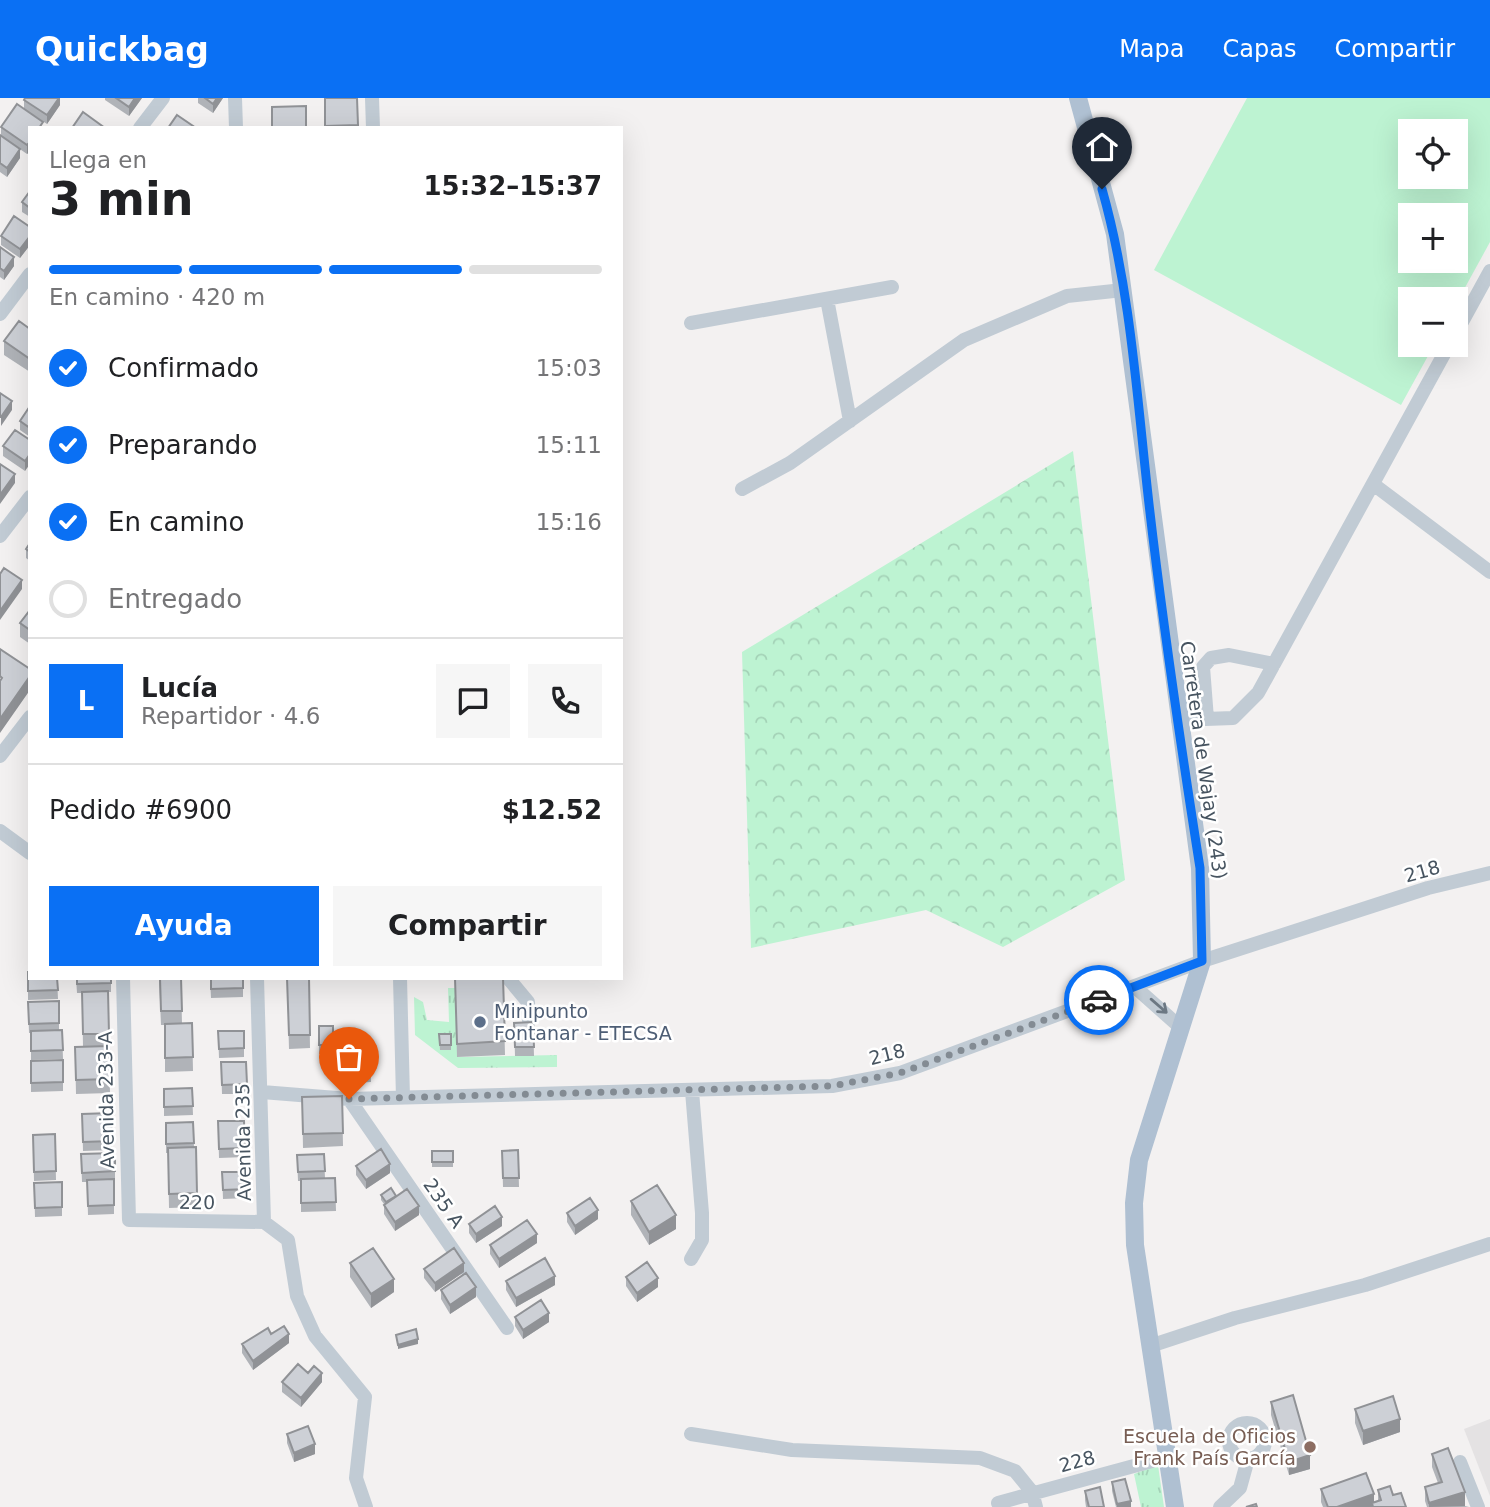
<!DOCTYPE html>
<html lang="es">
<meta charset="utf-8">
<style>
:root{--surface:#fff;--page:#f6f6f6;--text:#202124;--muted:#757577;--line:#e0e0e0;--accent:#0a70f4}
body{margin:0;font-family:"DejaVu Sans",sans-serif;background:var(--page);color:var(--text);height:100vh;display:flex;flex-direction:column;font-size:26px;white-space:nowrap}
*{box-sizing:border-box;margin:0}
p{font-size:23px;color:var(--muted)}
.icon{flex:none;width:38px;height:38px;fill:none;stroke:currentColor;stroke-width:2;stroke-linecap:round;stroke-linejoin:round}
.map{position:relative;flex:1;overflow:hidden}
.panel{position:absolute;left:28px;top:28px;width:595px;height:854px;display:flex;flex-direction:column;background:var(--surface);border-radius:0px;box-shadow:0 7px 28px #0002}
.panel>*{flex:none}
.buttons{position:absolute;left:1398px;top:21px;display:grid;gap:14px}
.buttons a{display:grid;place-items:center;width:70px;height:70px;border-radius:0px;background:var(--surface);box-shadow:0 7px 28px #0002;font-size:35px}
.pin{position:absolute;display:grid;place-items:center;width:60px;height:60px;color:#fff;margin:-72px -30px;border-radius:50% 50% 50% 0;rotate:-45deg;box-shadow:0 0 7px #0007}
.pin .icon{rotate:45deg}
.courier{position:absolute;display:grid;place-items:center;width:70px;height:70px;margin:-35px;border:5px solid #0a70f4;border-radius:50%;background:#fff;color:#222;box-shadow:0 2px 9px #0007}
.overview em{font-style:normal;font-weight:700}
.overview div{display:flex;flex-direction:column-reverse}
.overview{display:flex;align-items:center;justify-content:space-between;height:119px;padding:0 21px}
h1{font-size:46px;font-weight:700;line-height:52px}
.bar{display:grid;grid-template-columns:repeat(4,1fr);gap:10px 7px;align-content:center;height:84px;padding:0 21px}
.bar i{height:9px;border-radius:5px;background:var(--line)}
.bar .current{background:var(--accent)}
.bar p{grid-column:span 4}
.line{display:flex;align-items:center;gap:18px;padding:0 21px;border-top:2px solid var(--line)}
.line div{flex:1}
.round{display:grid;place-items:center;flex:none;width:74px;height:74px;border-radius:0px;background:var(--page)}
ol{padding:0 21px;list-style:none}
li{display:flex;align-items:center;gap:21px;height:77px}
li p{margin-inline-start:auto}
li .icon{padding:7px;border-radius:50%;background:var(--accent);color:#fff;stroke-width:4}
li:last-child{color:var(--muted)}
li i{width:38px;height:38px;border:4px solid var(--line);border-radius:50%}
.primary-button{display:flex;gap:14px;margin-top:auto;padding:14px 21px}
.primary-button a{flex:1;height:80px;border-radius:0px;background:var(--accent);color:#fff;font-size:28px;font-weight:700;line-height:80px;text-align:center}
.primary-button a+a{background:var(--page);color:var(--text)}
header{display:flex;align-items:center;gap:42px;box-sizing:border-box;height:98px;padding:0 35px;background:var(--accent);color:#fff}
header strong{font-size:33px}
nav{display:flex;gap:38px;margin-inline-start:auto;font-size:24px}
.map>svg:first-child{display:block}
.education{fill:#e4e2e3}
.grass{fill:url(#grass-tufts)}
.forest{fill:url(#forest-crowns)}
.garden{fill:#bdf3d2;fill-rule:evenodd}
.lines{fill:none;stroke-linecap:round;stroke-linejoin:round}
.minor{stroke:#c1cbd4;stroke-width:14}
.major{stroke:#afc0d2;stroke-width:18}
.wall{fill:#b0b3b8}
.shaded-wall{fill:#909296}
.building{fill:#cdd0d6;stroke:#909296;stroke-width:2}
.oneway{stroke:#6c7883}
.done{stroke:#838b93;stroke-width:7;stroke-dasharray:0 12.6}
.route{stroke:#0a70f4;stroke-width:9}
.service-dot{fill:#5c6f8a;stroke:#fff;stroke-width:2.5}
.education-dot{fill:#8d6e63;stroke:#fff;stroke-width:2.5}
.labels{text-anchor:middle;stroke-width:5;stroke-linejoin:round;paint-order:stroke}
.street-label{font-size:19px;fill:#475460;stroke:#fff}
.service-label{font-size:19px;fill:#4e5e75;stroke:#fff;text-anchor:start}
.education-label{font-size:19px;fill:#785e54;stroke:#fff;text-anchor:end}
</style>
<header>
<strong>Quickbag</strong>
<nav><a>Mapa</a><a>Capas</a><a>Compartir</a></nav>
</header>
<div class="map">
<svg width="1490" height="1409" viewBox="0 0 1490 1409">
<defs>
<pattern id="grass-tufts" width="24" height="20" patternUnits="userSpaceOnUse" patternTransform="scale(1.75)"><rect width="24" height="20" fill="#bdf3d2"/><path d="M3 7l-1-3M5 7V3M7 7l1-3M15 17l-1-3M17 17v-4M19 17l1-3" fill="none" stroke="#a4d2b7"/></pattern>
<pattern id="forest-crowns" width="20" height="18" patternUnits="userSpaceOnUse" patternTransform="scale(1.75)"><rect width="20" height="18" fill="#bdf3d2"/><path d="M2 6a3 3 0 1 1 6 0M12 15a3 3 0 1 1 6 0" fill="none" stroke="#a4d2b7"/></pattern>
</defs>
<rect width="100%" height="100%" fill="#f3f1f1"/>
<!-- education -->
<path class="education" d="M1490,1321V1398L1464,1331Z"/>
<!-- grass -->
<path class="grass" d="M448,890H455L458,959L557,957V969L458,970L415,937L414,899L423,904L427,922L449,924Z
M1158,1367L1164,1409H1141L1134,1376Z"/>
<!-- forest -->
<path class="forest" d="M1073,353L1125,782L1003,849L926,812L751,850L742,554Z"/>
<!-- garden -->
<path class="garden" d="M1247,0H1490V144L1456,206V201H1410V247H1434L1401,307L1154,172ZM1410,33H1456V79H1410ZM1410,117H1456V163H1410Z"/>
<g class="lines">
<!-- minor -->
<path class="minor" d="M235,0L236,30
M372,0L373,30
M140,30L163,0
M827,201L850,323
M0,216L30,176
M691,225L892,189
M1456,235L1490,173
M1373,386L1490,474
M742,391L790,365L964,242L1067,198L1123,192
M0,438L30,399
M1207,621L1203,569L1211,560L1229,557L1274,566
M1178,622L1233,620L1258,595L1449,247
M0,658L30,619
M0,733L30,755
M123,880L129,1122L264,1124
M257,880L264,1124
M400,880L403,1000
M508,880L528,904L529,923
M1135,889L1180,929
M262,994L349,1001L832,988L900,975L1202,863L1428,790L1490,775
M349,1001L507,1230
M264,1124L288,1142L297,1198L315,1238L365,1299L356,1380L366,1409
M691,1161L702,1142V1115L692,993
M1150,1248L1235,1220L1365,1187L1490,1146
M1229 1343a18 18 0 1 1 36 0a18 18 0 1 1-36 0Z
M691,1336L792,1352L980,1360L1015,1373L1032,1394L1036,1409
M1460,1364L1478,1409
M998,1405L1167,1359
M1220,1409L1240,1390L1248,1361"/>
<!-- major -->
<path class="major" d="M1078,0L1115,136L1200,770L1202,863L1139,1062L1134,1105L1135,1147L1175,1409"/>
</g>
<!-- wall -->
<path class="wall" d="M60,0V7L47,26L24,11V2Z
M105,0H142L129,18L105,2Z
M198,0H223L213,15L198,5Z
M325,0H357L358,30H325Z
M1,29L43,30H30V53L27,56L1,38Z
M0,37L20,60L7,79L0,74Z
M30,93V119L22,114V104Z
M30,129V147L20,160L1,147V138Z
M0,149L14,168L4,182L0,179Z
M30,231V274L4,257V243Z
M30,308V339L20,332V323Z
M30,342L25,373L3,358V348Z
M30,445V463L26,460V451Z
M30,512V546L20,539V525Z
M28,874L57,880L58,901L28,902Z
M76,880H111V894H108L110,995L76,996L75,949L83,948L82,895H77Z
M159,880H181L182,926L192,925L193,973L165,974V927H161Z
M210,880H243V899L211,900Z
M287,880H309L310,950L289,951Z
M440,880H503L505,957L457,959L455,880Z
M59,903V932H62L63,961L31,962V935H29L28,904Z
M533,924L534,958H515L514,925Z
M319,928H333V956H319Z
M218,933H244V959L219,960Z
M439,936H451V952H440Z
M370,941L371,984L352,985L351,942Z
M63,962V993L31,994V963Z
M221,964H246L247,996H222Z
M192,990L193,1017L164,1018V991Z
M342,998L343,1048L303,1050L302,999Z
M111,1015L112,1052L83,1053L82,1016Z
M218,1023H244L245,1059L219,1060Z
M193,1024L194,1049H196L197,1109L169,1110L168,1055H166V1025Z
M55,1036L56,1082L34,1083L33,1037Z
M518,1052L519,1089H503L502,1053Z
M432,1053H453V1069H432Z
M115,1055V1083H114V1116L88,1117L87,1084H82L81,1056Z
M324,1056L325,1080H335L336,1113L301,1114V1083H298L297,1057Z
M356,1068L390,1075L366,1091L356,1077Z
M222,1074H247L248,1100L223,1101Z
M62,1084V1118L35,1119L34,1085Z
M381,1097L396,1098L419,1117L395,1133L384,1116V1106L381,1102Z
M631,1103L676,1131L649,1147L631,1117Z
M567,1115L598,1121L575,1137L567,1124Z
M469,1126L502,1128L476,1145L469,1135Z
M537,1145L499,1170L490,1156V1147Z
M350,1165L394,1194L371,1210L350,1179Z
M424,1171L464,1174L435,1194L424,1180Z
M626,1179L658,1189L637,1204L626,1188Z
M506,1183L555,1187L516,1209L506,1192Z
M441,1192L476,1199L450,1216L441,1201Z
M515,1219L549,1224L523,1241L515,1228Z
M271,1236L289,1245L253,1272L242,1255V1246Z
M308,1275L322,1284L301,1309L282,1294V1284Z
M1271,1304L1310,1371L1289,1377L1271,1317Z
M1355,1311L1400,1334L1363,1347L1355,1325Z
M287,1336L315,1356L294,1364L287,1345Z
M1432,1356L1465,1408L1469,1409H1427L1425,1403V1389L1438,1385L1432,1369Z
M1112,1384L1131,1409H1116L1112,1393Z
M1321,1391L1374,1404L1378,1403V1392L1393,1397L1406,1409H1323L1321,1404Z
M1085,1393L1104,1409H1086L1085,1402Z"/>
<!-- shaded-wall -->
<path class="shaded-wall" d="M59,0H60V7L47,26V17Z
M135,0H142L129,18V9Z
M217,0H223L213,15V6Z
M30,44V53L27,56V47Z
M20,51V60L7,79V70Z
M30,138V147L20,160V151Z
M14,159V168L4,182V173Z
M12,303V312L1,328V319Z
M30,356V366L25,373V363Z
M15,376V385L0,406V397Z
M22,482V491L0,522V513Z
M30,578V592L0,635V621Z
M390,1066V1075L366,1091V1082Z
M419,1108V1117L395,1133V1124Z
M598,1112V1121L575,1137V1128Z
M676,1117V1131L649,1147V1134Z
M502,1119V1128L476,1145V1136Z
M537,1136V1145L499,1170V1161Z
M464,1165V1174L435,1194V1185Z
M555,1178V1187L516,1209V1200Z
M658,1180V1189L637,1204V1195Z
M394,1181V1194L371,1210V1196Z
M476,1189V1199L450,1216V1207Z
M549,1215V1224L523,1241V1232Z
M289,1236V1245L253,1272V1263Z
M418,1241V1246L398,1251V1247Z
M322,1275V1284L301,1309V1300Z
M1400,1321V1334L1363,1347V1333Z
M315,1346V1356L294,1364V1355Z
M1310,1357V1371L1289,1377V1364Z
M1465,1394V1408L1429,1409V1405Z
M1374,1396V1409L1372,1405V1409H1337Z
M1131,1403V1409H1117V1406Z"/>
<!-- building -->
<path class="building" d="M25,0H59L47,17L24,2Z
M116,0H135L129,9Z
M205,0H217L213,6Z
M325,0H357L358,27L325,28Z
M17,6L43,24L39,30H30V44L27,47L1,29Z
M306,8V30H272V9Z
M83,14L105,30H72Z
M177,17L196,30H168Z
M0,37L20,51L7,70L0,65Z
M30,93V110L22,104Z
M14,118L30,129V138L20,151L1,138Z
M0,149L14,159L4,173L0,170Z
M19,223L30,231V261L4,243Z
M0,295L12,303L1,319H0Z
M30,308V330L20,323Z
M15,332L30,342V356L25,363L3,348Z
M0,366L15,376L0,397Z
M30,445V454L26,451Z
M4,470L22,482L0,513V476Z
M30,512V532L20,525Z
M0,551L30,571V578L0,621V583L2,580L0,578Z
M28,874H30V880H57L58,892L28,893Z
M77,880H111V885L77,886Z
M160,880H181L182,913H161Z
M211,880H243V890L211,891Z
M287,880H309L310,937H289Z
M455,880H503L505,943L457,946Z
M108,893L109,936H83L82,894Z
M59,903V925L29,926L28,904Z
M533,924L534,949H515L514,925Z
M192,925L193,959L165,960V926Z
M319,928H333V947H319Z
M62,932L63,952L31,953V933Z
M218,933H244V950L219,951Z
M439,936H451V947H440Z
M370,941L371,975L352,976L351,942Z
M109,948L110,981L76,982L75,949Z
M63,962V984L31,985V963Z
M221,964H246L247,986L222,987Z
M192,990L193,1008L164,1009V991Z
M342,998L343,1035L303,1036L302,999Z
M111,1015L112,1043L83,1044L82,1016Z
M218,1023H244L245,1050L219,1051Z
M193,1024L194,1045L166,1046V1025Z
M55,1036L56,1073L34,1074L33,1037Z
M196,1049L197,1095L169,1096L168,1050Z
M381,1051L390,1066L366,1082L356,1068Z
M518,1052L519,1080H503L502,1053Z
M432,1053H453V1064H432Z
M115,1055V1073L82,1075L81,1056Z
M324,1056L325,1073L298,1074L297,1057Z
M222,1074H247L248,1091L223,1092Z
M335,1080L336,1104L301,1105V1081Z
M114,1081V1107L88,1108L87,1082Z
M62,1084V1109L35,1110L34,1085Z
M657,1087L676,1117L649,1134L631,1103Z
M391,1090L396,1098L386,1104L381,1097Z
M407,1091L419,1108L395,1124L384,1107Z
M590,1100L598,1112L575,1128L567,1115Z
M495,1108L502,1119L476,1136L469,1126Z
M527,1122L537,1136L499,1161L490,1147Z
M373,1150L394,1181L371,1196L350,1165Z
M454,1150L464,1165L435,1185L424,1171Z
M545,1160L555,1178L516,1200L506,1183Z
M647,1164L658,1180L637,1195L626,1179Z
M466,1175L476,1189L450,1207L441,1192Z
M541,1202L549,1215L523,1232L515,1219Z
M284,1228L289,1236L253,1263L242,1246L268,1230L271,1236Z
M416,1231L418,1241L398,1247L396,1237Z
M298,1266L308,1275L314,1268L322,1275L301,1300L282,1284Z
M1293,1297L1310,1357L1289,1364L1271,1304Z
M1393,1298L1400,1321L1363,1333L1355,1311Z
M308,1328L315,1346L294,1355L287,1336Z
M1448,1350L1465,1394L1429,1405L1425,1389L1442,1384L1432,1356Z
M1366,1375L1374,1396L1337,1409H1328L1321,1391Z
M1125,1381L1131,1403L1117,1406L1112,1384Z
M1390,1388L1393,1397L1401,1395L1406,1409H1373L1372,1405L1381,1402L1378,1392Z
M1100,1389L1104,1409H1089L1085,1393Z
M1256,1406L1257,1409H1246Z"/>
<!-- one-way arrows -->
<defs><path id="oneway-shaft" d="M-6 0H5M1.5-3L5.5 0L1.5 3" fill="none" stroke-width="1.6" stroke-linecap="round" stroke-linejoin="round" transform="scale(1.75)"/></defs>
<use class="oneway" href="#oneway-shaft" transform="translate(1159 908) rotate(41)"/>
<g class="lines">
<!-- done -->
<path class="done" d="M349,1001L832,988L900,975L1099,902"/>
<!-- route -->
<path class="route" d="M1099,902L1202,863L1200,770C1181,649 1163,528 1149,406C1137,301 1131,193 1102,91"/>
</g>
<!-- markers -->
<circle class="service-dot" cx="480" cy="924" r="7"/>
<circle class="education-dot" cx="1310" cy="1349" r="7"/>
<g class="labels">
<!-- street labels -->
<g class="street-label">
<text transform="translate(1204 662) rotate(82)" y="7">Carretera de Wajay (243)</text>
<text transform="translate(1422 773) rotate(-16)" y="7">218</text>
<text transform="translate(887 956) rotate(-14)" y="7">218</text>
<text transform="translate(106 1002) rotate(-91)" y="7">Avenida 233-A</text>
<text transform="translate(243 1044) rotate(-91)" y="7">Avenida 235</text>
<text transform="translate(197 1104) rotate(1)" y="7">220</text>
<text transform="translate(444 1105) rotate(55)" y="7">235 A</text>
<text transform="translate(1077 1363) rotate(-15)" y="7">228</text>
</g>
<!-- service labels -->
<g class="service-label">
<text x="494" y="920">Minipunto<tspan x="494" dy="22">Fontanar - ETECSA</tspan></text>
</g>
<!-- education labels -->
<g class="education-label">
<text x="1296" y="1345">Escuela de Oficios<tspan x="1296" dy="22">Frank País García</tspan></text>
</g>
</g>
</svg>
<div class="buttons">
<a><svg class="icon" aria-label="locate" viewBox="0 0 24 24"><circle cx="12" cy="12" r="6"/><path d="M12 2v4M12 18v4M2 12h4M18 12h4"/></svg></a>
<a>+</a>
<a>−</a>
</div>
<div class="pin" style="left:349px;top:1001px;background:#ea580c"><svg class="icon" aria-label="bag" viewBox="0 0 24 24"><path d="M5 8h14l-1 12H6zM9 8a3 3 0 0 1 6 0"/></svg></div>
<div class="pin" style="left:1102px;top:91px;background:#1f2937"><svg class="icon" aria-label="home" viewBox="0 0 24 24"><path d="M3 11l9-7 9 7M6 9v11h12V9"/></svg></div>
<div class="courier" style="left:1099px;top:902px"><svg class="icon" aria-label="car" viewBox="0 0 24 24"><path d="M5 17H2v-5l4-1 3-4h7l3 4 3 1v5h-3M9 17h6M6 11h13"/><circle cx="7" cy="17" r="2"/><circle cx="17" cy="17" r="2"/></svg></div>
<section class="panel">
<div class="overview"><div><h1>3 min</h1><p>Llega en</p></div><em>15:32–15:37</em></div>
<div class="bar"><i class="current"></i><i class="current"></i><i class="current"></i><i></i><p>En camino · 420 m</p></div>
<ol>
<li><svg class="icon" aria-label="check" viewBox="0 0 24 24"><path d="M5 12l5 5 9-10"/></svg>Confirmado<p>15:03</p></li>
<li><svg class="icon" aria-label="check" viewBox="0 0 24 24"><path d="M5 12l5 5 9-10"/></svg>Preparando<p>15:11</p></li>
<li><svg class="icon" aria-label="check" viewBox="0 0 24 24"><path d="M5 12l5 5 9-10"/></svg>En camino<p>15:16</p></li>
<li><i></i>Entregado</li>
</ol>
<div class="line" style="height:126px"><b class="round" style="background:var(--accent);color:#fff">L</b><div><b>Lucía</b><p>Repartidor · 4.6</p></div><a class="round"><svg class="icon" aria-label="chat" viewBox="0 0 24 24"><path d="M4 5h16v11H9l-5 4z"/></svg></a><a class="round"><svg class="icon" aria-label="phone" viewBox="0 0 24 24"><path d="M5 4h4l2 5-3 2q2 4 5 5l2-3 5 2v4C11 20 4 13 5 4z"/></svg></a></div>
<div class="line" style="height:91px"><div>Pedido #6900</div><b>$12.52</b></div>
<div class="primary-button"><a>Ayuda</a><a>Compartir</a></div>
</section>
</div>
